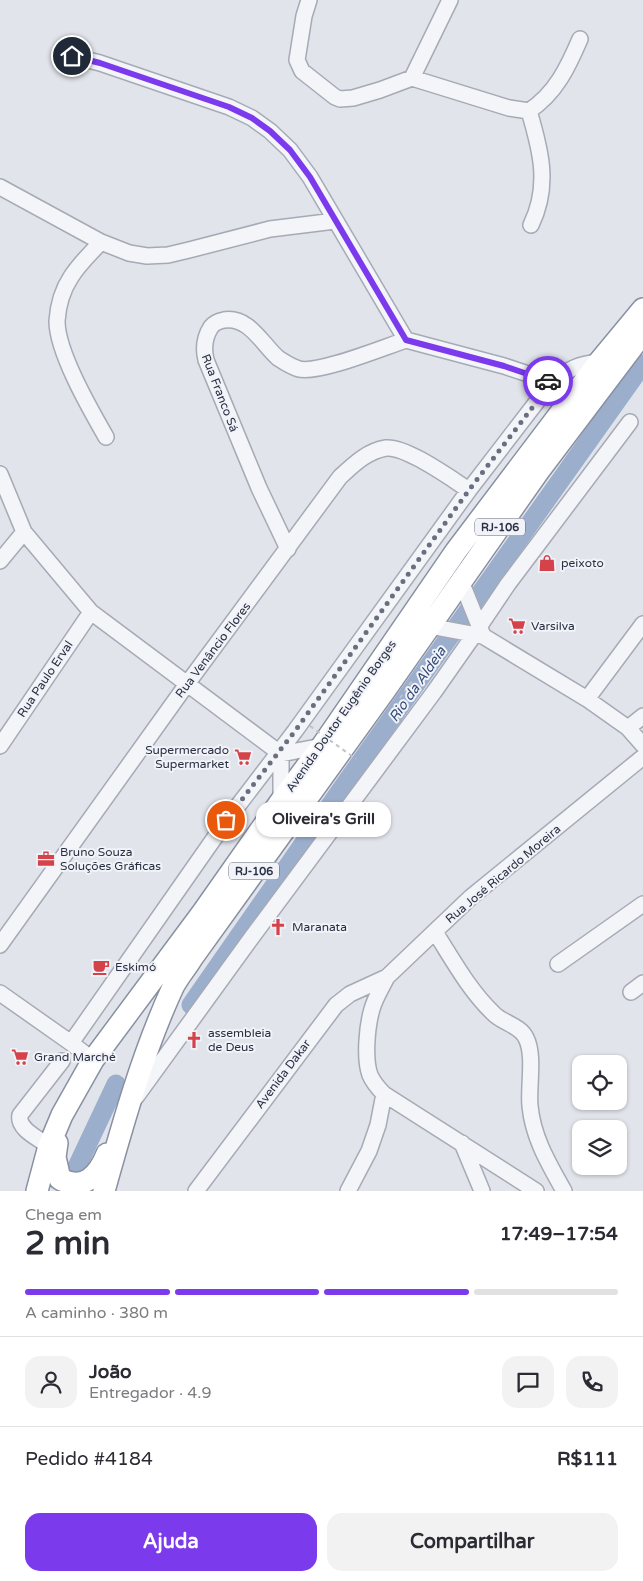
<!DOCTYPE html>
<html lang="pt">
<meta charset="utf-8">
<style>
:root{--surface:#fff;--page:#f2f2f3;--text:#2b2b33;--muted:#7c7c81;--line:#e1e1e2;--accent:#7c3aed}
body{margin:0;font-family:"Varela Round",sans-serif;background:var(--page);color:var(--text);height:100vh;display:flex;flex-direction:column;font-size:19px;white-space:nowrap}
*{box-sizing:border-box;margin:0}
p{font-size:16px;color:var(--muted)}
.icon{flex:none;width:28px;height:28px;fill:none;stroke:currentColor;stroke-width:2;stroke-linecap:round;stroke-linejoin:round}
.map{position:relative;height:1191px;overflow:hidden}
.sheet{display:flex;flex-direction:column;background:var(--surface);flex:1}
.sheet>*{flex:none}
.fabs{position:absolute;left:572px;top:1055px;display:grid;gap:10px}
.fabs a{display:grid;place-items:center;width:55px;height:55px;border-radius:10px;background:var(--surface);box-shadow:0 1px 4px #0004;font-size:25px}
.pin{position:absolute;display:grid;place-items:center;width:42px;height:42px;color:#fff;margin:-21px;border:2px solid #fff;border-radius:50%;box-shadow:0 1px 5px #0007}
.courier{position:absolute;display:grid;place-items:center;width:50px;height:50px;margin:-25px;border:4px solid #7c3aed;border-radius:50%;background:#fff;color:#222;box-shadow:0 1px 6px #0007}
.bubble{position:absolute;height:35px;border-radius:15px;background:var(--surface);box-shadow:0 1px 4px #0004;font-size:16px;font-weight:800;line-height:35px;text-align:center}
.summary em{font-style:normal;font-weight:800}
.summary div{display:flex;flex-direction:column-reverse}
.summary{display:flex;align-items:center;justify-content:space-between;height:85px;padding:0 25px}
h1{font-size:32px;font-weight:800;line-height:38px}
.bar{display:grid;grid-template-columns:repeat(4,1fr);gap:8px 5px;align-content:center;height:60px;padding:0 25px}
.bar i{height:6px;border-radius:4px;background:var(--line)}
.bar .selected{background:var(--accent)}
.bar p{grid-column:span 4}
.line{display:flex;align-items:center;gap:12px;padding:0 25px;border-top:1px solid var(--line)}
.line div{flex:1}
.round{display:grid;place-items:center;flex:none;width:52px;height:52px;border-radius:15px;background:var(--page)}
.primary-button{display:flex;gap:10px;margin-top:auto;padding:10px 25px}
.primary-button a{flex:1;height:58px;border-radius:15px;background:var(--accent);color:#fff;font-size:20px;font-weight:800;line-height:58px;text-align:center}
.primary-button a+a{background:var(--page);color:var(--text)}
.map>svg:first-child{display:block}
.lines{fill:none;stroke-linecap:round;stroke-linejoin:round}
.river{stroke:#9baecc;stroke-width:19}
.minor-casing{stroke:#a6aab5;stroke-width:18}
.highway-casing{stroke:#8890a2;stroke-width:24}
.path{stroke:#bfc2c9;stroke-width:2;stroke-dasharray:4 4;stroke-linecap:butt}
.minor{stroke:#f4f5f8;stroke-width:15}
.highway{stroke:#fff;stroke-width:21}
.path-bridge{stroke:#bfc2c9;stroke-width:2;stroke-dasharray:4 4;stroke-linecap:butt}
.done{stroke:#696f7e;stroke-width:5;stroke-dasharray:0 9}
.route{stroke:#7c3aed;stroke-width:6}
.labels{text-anchor:middle;stroke-width:4;stroke-linejoin:round;paint-order:stroke}
.shield{fill:#f1f3f8;stroke:#656a79;stroke-width:1}
.shield-label{font-size:11px;font-weight:bold;fill:#293043}
.street-label{font-size:12px;fill:#293043;stroke:#f1f3f8}
.poi-label{font-size:12px;fill:#293043;stroke:#f1f3f8;text-anchor:start}
.water-label{font-size:14px;font-style:italic;fill:#314a79;stroke:#f1f3f8}
</style>
<div class="map">
<svg width="643" height="1191" viewBox="0 0 643 1191">
<rect width="100%" height="100%" fill="#e1e4eb"/>
<g class="lines">
<!-- river -->
<path class="river" d="M191,1005L345,784L643,364
M74,1173L116,1084"/>
<!-- minor casing -->
<g class="minor-casing">
<path id="minor" d="M309,0L304,16L297,60L302,71L335,97L340,99L353,98L380,90L412,78L509,108L529,111C556,93 568,67 580,39
M72,56L100,63L229,107L252,118L270,131L290,150L310,177L406,340L504,366L552,382
M412,78L450,0
M529,111C541,151 550,186 531,225
M0,187L101,242L129,253L147,256L168,255L189,250L270,229L335,221
M101,242C91,253 79,264 71,277C63,289 58,306 57,321C57,352 90,409 106,437
M0,474L24,532L91,612L281,754L322,746
M288,549L259,488L206,360C203,348 204,338 211,327C214,323 219,321 224,320C249,316 262,344 278,358C284,362 292,367 299,369C319,374 384,347 406,340
M0,561L24,532
M461,581L482,633
M429,626L483,636L587,699L628,728L643,745
M479,627L508,584L630,422
M587,699L643,624
M628,728L643,716
M0,746L91,612
M281,754V801
M435,932C453,960 469,990 493,1013C502,1023 520,1025 526,1038C535,1055 528,1087 530,1106C533,1138 549,1164 564,1191
M0,945L187,684L340,477C353,465 367,451 386,448C406,446 450,478 469,490
M558,964L643,904
M387,977C382,987 375,998 372,1009C367,1026 364,1059 370,1075C373,1082 379,1089 384,1094L536,1191
M631,992L643,983
M0,993L71,1043
M93,1060L71,1043L227,820L295,731L469,490L552,382C569,369 578,364 599,362
M136,1097L252,937L434,692L474,635
M462,1143L482,1191
M49,1146C38,1138 17,1129 20,1115L62,1061
M196,1191L336,1005L350,994L387,977L471,897L643,757
M348,1191L369,1151L378,1125L384,1094"/>
</g>
<!-- highway casing -->
<g class="highway-casing">
<path id="highway" d="M57,1143L55,1157L60,1179C84,1191 98,1176 107,1154
M37,1191L49,1146L62,1115L93,1060L203,912L281,801L322,746L456,551L599,362L643,309
M104,1191C123,1123 143,1052 173,987C178,977 186,968 192,958L385,690L538,472L643,333"/>
</g>
<!-- path -->
<path class="path" d="M400,698L412,681L411,680"/>
<!-- minor -->
<use href="#minor" class="minor"/>
<!-- highway -->
<use href="#highway" class="highway"/>
<!-- path-bridge -->
<path class="path-bridge" d="M310,726L356,759"/>
</g>
<g class="lines">
<!-- done -->
<path class="done" d="M226,820L295,731L469,490L552,382L548,381"/>
<!-- route -->
<path class="route" d="M72,56L100,63L229,107L252,118L270,131L290,150L310,177L406,340L504,366L548,381"/>
</g>
<!-- icons -->
<defs>
<g id="shop-bare" transform="scale(1.35)"><path d="M-5-2.5h2.3a2.7 3.5 0 0 1 5.4 0H5L5.5 6h-11ZM-1.5-2.5h3a1.5 2.3 0 0 0-3 0Z" fill="#d4424a" stroke="#f1f3f8" stroke-width="2.5" paint-order="stroke"/></g>
<g id="supermarket-bare" transform="scale(1.35)"><path d="M-6-5.5h2.5l.6 2H6L4.5 2H-2.5L-4.4-4H-6ZM-1.5 3.2a1.3 1.3 0 1 0 .1 0ZM3 3.2a1.3 1.3 0 1 0 .1 0Z" fill="#d4424a" stroke="#f1f3f8" stroke-width="2.5" paint-order="stroke"/></g>
<g id="office-bare" transform="scale(1.35)"><path d="M-6-3h4V-5.5h4V-3h4V5H-6ZM-1-4.5V-3h2v-1.5ZM-6 0V1H6V0Z" fill="#d4424a" stroke="#f1f3f8" stroke-width="2.5" paint-order="stroke"/></g>
<g id="church-bare" transform="scale(1.35)"><path d="M-1.2-6h2.4v3.5h3.3v2.4h-3.3V6h-2.4V-.1h-3.3v-2.4h3.3Z" fill="#d4424a" stroke="#f1f3f8" stroke-width="2.5" paint-order="stroke"/></g>
<g id="cafe-bare" transform="scale(1.35)"><path d="M-5.5-4.5H6V0H3Q3 3.5 0 3.5H-2.5Q-5.5 3.5-5.5 0ZM3-3.2v2h1.7v-2ZM-6 4.5H4V6H-6Z" fill="#d4424a" stroke="#f1f3f8" stroke-width="2.5" paint-order="stroke"/></g>
</defs>
<g fill-rule="evenodd">
<use href="#shop-bare" x="547" y="563"/>
<use href="#supermarket-bare" x="517" y="626"/>
<use href="#supermarket-bare" x="243" y="757"/>
<use href="#office-bare" x="46" y="859"/>
<use href="#church-bare" x="278" y="927"/>
<use href="#cafe-bare" x="101" y="967"/>
<use href="#church-bare" x="194" y="1040"/>
<use href="#supermarket-bare" x="20" y="1057"/>
</g>
<g class="labels">
<!-- shield labels -->
<g class="shield">
<rect x="475" y="518.5" width="50" height="17" rx="4"/>
<rect x="229" y="862.5" width="50" height="17" rx="4"/>
</g>
<g class="shield-label">
<text x="500" y="531">RJ-106</text>
<text x="254" y="875">RJ-106</text>
</g>
<!-- street labels -->
<g class="street-label">
<text transform="translate(220 393) rotate(69)" y="4">Rua Franco Sá</text>
<text transform="translate(213 650) rotate(-53)" y="4">Rua Venâncio Flores</text>
<text transform="translate(45 679) rotate(-56)" y="4">Rua Paulo Erval</text>
<text transform="translate(341 716) rotate(-55)" y="4">Avenida Doutor Eugênio Borges</text>
<text transform="translate(503 874) rotate(-40)" y="4">Rua José Ricardo Moreira</text>
<text transform="translate(283 1074) rotate(-53)" y="4">Avenida Dakar</text>
</g>
<!-- poi labels -->
<g class="poi-label">
<text x="561" y="567">peixoto</text>
<text x="531" y="630">Varsilva</text>
<text x="229" y="754" text-anchor="end">Supermercado<tspan x="229" dy="14">Supermarket</tspan></text>
<text x="60" y="856">Bruno Souza<tspan x="60" dy="14">Soluções Gráficas</tspan></text>
<text x="292" y="931">Maranata</text>
<text x="115" y="971">Eskimó</text>
<text x="208" y="1037">assembleia<tspan x="208" dy="14">de Deus</tspan></text>
<text x="34" y="1061">Grand Marché</text>
</g>
<!-- water labels -->
<g class="water-label">
<text transform="translate(417 684) rotate(-55)" y="5">Rio da Aldeia</text>
</g>
</g>
</svg>
<div class="fabs">
<a><svg class="icon" aria-label="locate" viewBox="0 0 24 24"><circle cx="12" cy="12" r="6"/><path d="M12 2v4M12 18v4M2 12h4M18 12h4"/></svg></a>
<a><svg class="icon" aria-label="layers" viewBox="0 0 24 24"><path d="M12 4l9 5-9 5-9-5zM3 14l9 5 9-5"/></svg></a>
</div>
<div class="pin" style="left:226px;top:820px;background:#ea580c"><svg class="icon" aria-label="bag" viewBox="0 0 24 24"><path d="M5 8h14l-1 12H6zM9 8a3 3 0 0 1 6 0"/></svg></div>
<div class="pin" style="left:72px;top:56px;background:#1f2937"><svg class="icon" aria-label="home" viewBox="0 0 24 24"><path d="M3 11l9-7 9 7M6 9v11h12V9"/></svg></div>
<div class="courier" style="left:548px;top:381px"><svg class="icon" aria-label="car" viewBox="0 0 24 24"><path d="M5 17H2v-5l4-1 3-4h7l3 4 3 1v5h-3M9 17h6M6 11h13"/><circle cx="7" cy="17" r="2"/><circle cx="17" cy="17" r="2"/></svg></div>
<div class="bubble" style="left:256px;top:802px;width:135px">Oliveira's Grill</div>
</div>
<section class="sheet">
<div class="summary"><div><h1>2 min</h1><p>Chega em</p></div><em>17:49–17:54</em></div>
<div class="bar"><i class="selected"></i><i class="selected"></i><i class="selected"></i><i></i><p>A caminho · 380 m</p></div>
<div class="line" style="height:90px"><a class="round"><svg class="icon" aria-label="person" viewBox="0 0 24 24"><circle cx="12" cy="8" r="4"/><path d="M4 21q1-7 8-7t8 7"/></svg></a><div><b>João</b><p>Entregador · 4.9</p></div><a class="round"><svg class="icon" aria-label="chat" viewBox="0 0 24 24"><path d="M4 5h16v11H9l-5 4z"/></svg></a><a class="round"><svg class="icon" aria-label="phone" viewBox="0 0 24 24"><path d="M5 4h4l2 5-3 2q2 4 5 5l2-3 5 2v4C11 20 4 13 5 4z"/></svg></a></div>
<div class="line" style="height:65px"><div>Pedido #4184</div><b>R$111</b></div>
<div class="primary-button"><a>Ajuda</a><a>Compartilhar</a></div>
</section>
